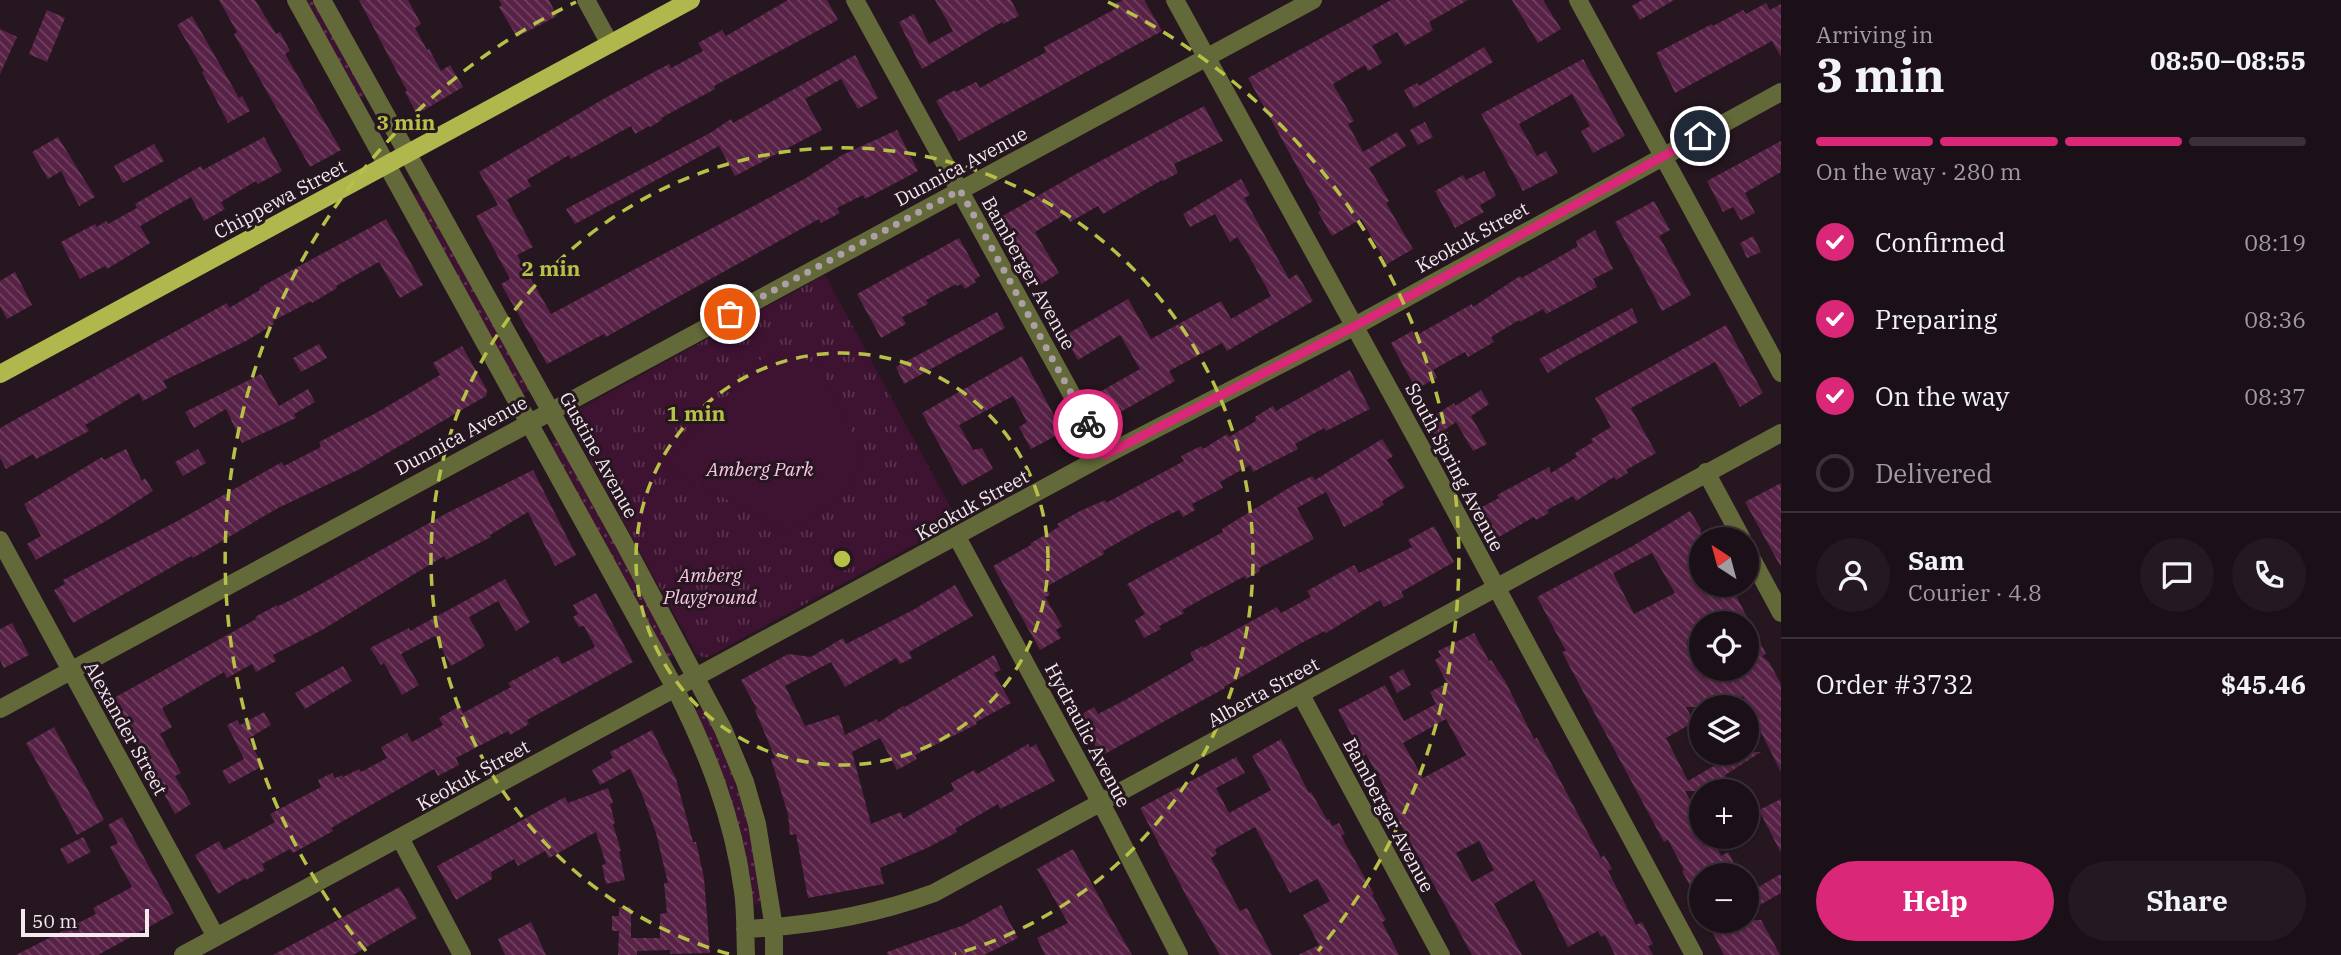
<!DOCTYPE html>
<meta charset="utf-8">
<style>
:root{--surface:#1c1018;--page:#251921;--text:#f1f3f6;--muted:#a09da2;--line:#3a3037;--accent:#db2777}
body{margin:0;font-family:"IBM Plex Serif",serif;background:var(--page);color:var(--text);height:100vh;display:flex;flex-direction:column;font-size:26px;white-space:nowrap}
*{box-sizing:border-box;margin:0}
p{font-size:23px;color:var(--muted)}
.icon{flex:none;width:38px;height:38px;fill:none;stroke:currentColor;stroke-width:2;stroke-linecap:round;stroke-linejoin:round}
.map{position:relative;flex:1;overflow:hidden}
.panel{display:flex;flex-direction:column;background:var(--surface);width:560px}
.panel>*{flex:none}
.needle{width:46px;rotate:324deg}
.buttons{position:absolute;left:1689px;top:527px;display:grid;gap:14px}
.buttons a{display:grid;place-items:center;width:70px;height:70px;border-radius:50%;background:var(--surface);box-shadow:0 2px 5px #0004,0 0 0 2px var(--line);font-size:35px}
.scale{position:absolute;left:21px;bottom:18px;width:128px;box-sizing:border-box;padding-left:7px;border:4px solid #f4e9ef;border-top:0;font-size:19px;line-height:24px;white-space:nowrap;color:#f4e9ef;-webkit-text-stroke:5px #251620;paint-order:stroke}
.pin{position:absolute;display:grid;place-items:center;width:60px;height:60px;color:#fff;margin:-30px;border:4px solid #fff;border-radius:50%;box-shadow:0 2px 7px #0007}
.courier{position:absolute;display:grid;place-items:center;width:70px;height:70px;margin:-35px;border:5px solid #db2777;border-radius:50%;background:#fff;color:#222;box-shadow:0 2px 9px #0007}
.head em{font-style:normal;font-weight:700}
.head div{display:flex;flex-direction:column-reverse}
.head{display:flex;align-items:center;justify-content:space-between;height:119px;padding:0 35px}
h1{font-size:46px;font-weight:700;line-height:52px}
.bar{display:grid;grid-template-columns:repeat(4,1fr);gap:10px 7px;align-content:center;height:84px;padding:0 35px}
.bar i{height:9px;border-radius:5px;background:var(--line)}
.bar .current{background:var(--accent)}
.bar p{grid-column:span 4}
.line{display:flex;align-items:center;gap:18px;padding:0 35px;border-top:2px solid var(--line)}
.line div{flex:1}
.round{display:grid;place-items:center;flex:none;width:74px;height:74px;border-radius:37px;background:var(--page)}
ol{padding:0 35px;list-style:none}
li{display:flex;align-items:center;gap:21px;height:77px}
li p{margin-inline-start:auto}
li .icon{padding:7px;border-radius:50%;background:var(--accent);color:#fff;stroke-width:4}
li:last-child{color:var(--muted)}
li i{width:38px;height:38px;border:4px solid var(--line);border-radius:50%}
.cta{display:flex;gap:14px;margin-top:auto;padding:14px 35px}
.cta a{flex:1;height:80px;border-radius:42px;background:var(--accent);color:#fff;font-size:28px;font-weight:700;line-height:80px;text-align:center}
.cta a+a{background:var(--page);color:var(--text)}
main{display:flex;flex:1;min-height:0}
.map>svg:first-child{display:block}
.grass{fill:url(#grass-dots)}
.park{fill:url(#park-tufts)}
.pitch{fill:#3e1231}
.building{fill:url(#building-back-hatch);fill-rule:evenodd}
.lines{fill:none;stroke-linecap:round;stroke-linejoin:round}
.minor{stroke:#646939;stroke-width:18}
.major{stroke:#afb74d;stroke-width:18}
.done{stroke:#ac9fa7;stroke-width:7;stroke-dasharray:0 12.6}
.route{stroke:#db2777;stroke-width:9}
.ring{fill:none;stroke:#b8c147;stroke-width:3.5;stroke-dasharray:12 9}
.labels{text-anchor:middle;stroke-width:6;stroke-linejoin:round;paint-order:stroke}
.street-label{font-size:19px;fill:#f4e9ef;stroke:#251620}
.park-label{font-size:19px;font-style:italic;fill:#fbc5e5;stroke:#251620}
.centre{fill:#b8c147;stroke:#251620;stroke-width:3.5}
.ring-label{font-size:21px;text-anchor:middle;font-weight:bold;fill:#b8c147;stroke:#251620;stroke-width:6;stroke-linejoin:round;paint-order:stroke}
</style>
<main>
<div class="map">
<svg width="1781" height="955" viewBox="0 0 1781 955">
<defs>
<pattern id="grass-dots" width="8" height="8" patternUnits="userSpaceOnUse" patternTransform="scale(1.75)"><rect width="8" height="8" fill="#3e1231"/><path d="M2 2h.1M6 6h.1" fill="none" stroke="#5a344f" stroke-width="1.8" stroke-linecap="round"/></pattern>
<pattern id="park-tufts" width="24" height="20" patternUnits="userSpaceOnUse" patternTransform="scale(1.75)"><rect width="24" height="20" fill="#3e1231"/><path d="M3 7l-1-3M5 7V3M7 7l1-3M15 17l-1-3M17 17v-4M19 17l1-3" fill="none" stroke="#5a344f"/></pattern>
<pattern id="building-back-hatch" width="6" height="6" patternUnits="userSpaceOnUse" patternTransform="scale(1.75)"><rect width="6" height="6" fill="#582246"/><path d="M-1 5l2 2M0 0l6 6M5-1l2 2" fill="none" stroke="#714261"/></pattern>
</defs>
<rect width="100%" height="100%" fill="#251620"/>
<!-- grass -->
<path class="grass" d="M304,0H313L365,94L364,99L359,98Z
M415,194H419L422,198L529,390L522,394L413,196Z
M557,439L676,654L667,659L549,443Z
M699,708L703,710C730,763 744,802 756,860C758,873 764,891 759,904H755L752,901C742,835 727,773 696,714Z"/>
<!-- park -->
<path class="park" d="M825,275L958,521L708,657C697,658 695,652 690,643L571,426L569,419L575,411Z"/>
<!-- pitch -->
<path class="pitch" d="M768,352C789,353 807,355 822,372L858,443C869,485 821,517 787,531L682,476L672,469L671,458L679,447Z"/>
<!-- building -->
<path class="building" d="M219,0H255L276,34L280,32L290,51L285,54L341,150L310,167L234,34L237,32Z
M359,0H408L421,24L415,28L427,50L429,49L441,71L450,65L463,87L417,114L405,92L407,91Z
M499,0H549L557,16L517,37L499,7L502,5Z
M788,0H827L838,20L714,86L715,89L661,118L662,120L650,127L649,126L635,134L631,126L571,159L569,155L527,180L531,186L498,205L479,172L607,97L669,64L671,68L703,51L698,43L722,30L726,36Z
M935,0H1011L1019,16L1003,24L1002,22L922,69L899,22L914,14L929,44L953,31Z
M1123,0H1144L1162,31L959,141L936,101L955,90L956,92L976,82L980,88L987,84L1046,52L1044,47L1115,9L1112,5Z
M1391,0H1468L1429,22L1433,30L1405,46L1397,32L1372,46L1382,63L1368,71L1365,65L1333,84L1354,121L1348,124L1363,152L1397,132L1406,146L1369,168L1389,201L1386,203L1413,249L1387,264L1361,219L1332,236L1318,212L1321,210L1248,78Z
M1512,0H1543L1561,29L1538,43Z
M1642,0H1674L1640,20L1632,6Z
M1766,3L1770,10L1781,4V57L1772,41L1675,93L1656,53L1712,24L1713,26L1743,10L1746,14Z
M47,10L65,18L47,62L29,54Z
M192,16L239,98L242,96L250,111L228,123L202,72L204,71L177,25Z
M0,29L17,37L0,74Z
M1484,47L1493,62L1414,108L1404,90L1417,83L1419,86Z
M855,55L878,98L858,109L841,79L805,99L822,130L803,140L735,176L719,146L575,224L566,209L710,133L731,119L733,123L758,109Z
M1583,59L1625,136L1593,153L1581,131L1590,126L1572,94L1519,124L1537,156L1546,151L1558,173L1523,191L1481,114Z
M1204,106L1223,141L1174,164L1178,173L1163,181L1162,180L1103,214L1098,206L1070,222L1065,214L1035,232L1059,273L1038,286L999,218L1076,174Z
M1425,122L1433,137L1418,145L1410,130Z
M897,130L918,171L865,199L863,195L837,208L840,213L821,223L819,219L622,328L606,337L604,334L547,364L501,284L510,279L476,216L507,200L533,247L517,255L551,314L806,178L842,155Z
M58,137L95,197L79,206L61,171L48,179L32,152Z
M264,137L282,171L258,184L256,181L221,202L225,209L204,221L191,197L140,226L150,243L107,269L105,266L80,279L61,242L95,224L97,227L106,221L108,224L137,208L135,204L201,166L203,170Z
M1781,141V172L1745,193L1755,213L1741,220L1733,207L1723,212L1707,181Z
M154,144L164,161L123,183L114,166Z
M1484,171L1496,196L1480,205L1484,212L1455,228L1435,191L1463,175L1466,180Z
M1241,179L1250,195L1244,198L1289,279L1297,274L1313,301L1227,351L1222,343L1169,371L1175,381L1110,418L1096,394L1140,369L1120,335L1078,360L1064,336L1128,299L1151,339L1221,301L1231,319L1271,296L1244,247L1237,237L1230,242L1215,214L1190,227L1183,214Z
M1654,201L1670,230L1659,236L1691,295L1662,311L1615,222Z
M386,219L423,285L400,298L379,262L336,286L337,288L312,303L311,301L273,321L274,324L246,341L163,381L167,388L143,401L139,393L85,425L89,431L36,459L33,454L6,469L0,458V428L207,314L227,303L229,308L260,290L259,288Z
M1595,230L1613,269L1593,279L1597,287L1546,314L1543,309L1520,322L1519,320L1491,337L1494,342L1468,357L1465,352L1433,370L1437,378L1416,389L1391,343L1412,331L1415,336L1472,304L1473,307L1520,276L1522,278L1578,246L1576,241Z
M1753,236L1761,252L1747,258L1740,243Z
M959,238L980,276L974,280L976,282L965,289L962,284L957,286L956,284L926,300L928,304L902,317L906,324L881,338L857,294Z
M15,272L32,305L7,319L0,306V281Z
M1632,308L1638,322L1565,362L1548,373L1539,359Z
M997,312L1005,328L904,384L896,367Z
M1726,325L1763,393L1740,407L1715,362L1675,384L1631,408L1656,453L1626,470L1628,473L1616,480L1614,477L1576,501L1573,496L1547,510L1549,513L1536,520L1534,517L1497,538L1480,508L1499,498L1497,495L1549,467L1551,473L1577,457L1575,453L1593,442L1591,439L1611,427L1595,398Z
M319,344L327,358L301,372L293,358Z
M462,346L487,390L486,396L358,470L278,508L193,558L191,556L73,623L54,590L65,584L63,580L172,524L282,462L284,466L321,447L319,442L378,412L440,375L433,363Z
M1022,356L1063,432L1031,449L1019,427L1027,422L1013,396L987,410L959,425L973,450L982,448L993,469L962,486L922,413Z
M1350,370L1370,409L1326,431L1324,428L1295,444L1298,449L1253,472L1250,465L1220,482L1223,488L1192,504L1195,510L1183,517L1179,510L1151,524L1103,551L1104,554L1046,587L1050,595L1045,597L1062,626L1056,630L1061,638L1040,650L993,566L1031,545V543L1059,527L1057,524L1080,511L1105,500L1106,503L1184,461L1181,456L1201,446L1203,449L1227,434L1229,437L1256,421L1255,417L1273,406L1276,411Z
M261,374L279,406L308,389L315,402L294,414L296,418L242,443L226,409L194,428L185,412Z
M1481,390L1489,404L1471,416L1487,444L1473,451L1456,422L1436,436L1426,421L1454,403L1455,406Z
M1382,439L1393,456L1387,460L1405,487L1382,501L1384,505L1344,527L1326,492L1297,508L1314,539L1259,568L1260,571L1246,579L1245,576L1182,610L1184,613L1159,626L1161,629L1144,638L1135,620L1145,614L1127,584L1223,532L1222,529L1292,486L1312,476L1315,480Z
M126,449L142,481L145,478L153,491L106,521L36,560L27,544L41,536L24,504L102,457L104,460Z
M198,449L206,463L183,476L175,462Z
M533,470L576,555L555,566L528,512L490,535L491,537L446,560L444,556L322,630L273,655L276,661L256,672L252,664L227,678L224,672L162,708L172,727L160,734L181,773L175,776L191,804L175,814L112,699L256,619L255,617L277,605V607L306,592L447,513Z
M1781,483V567L1745,502Z
M1690,511L1701,529V584H1730L1766,654L1762,656L1769,662L1781,684V772L1743,696L1724,707H1686L1694,722L1666,738L1688,781L1729,757L1726,752H1761L1725,775L1731,791H1685L1701,819V836H1711L1721,856L1728,852L1740,875H1701V905L1682,871L1684,870L1668,840L1664,842L1601,725L1562,652L1566,651L1537,597L1631,547ZM1652,553L1675,593L1634,614L1613,573ZM1701,623H1746V668H1699L1686,644L1688,643L1686,641L1701,632Z
M1434,526L1454,562L1401,592L1404,597L1384,607L1380,600L1326,633L1325,631L1305,641L1224,687L1225,688L1101,756L1078,716L1094,707L1098,714L1127,699L1194,660L1190,653L1202,646L1203,648L1277,607L1281,613L1311,597L1307,591L1354,565L1359,573L1412,547L1408,540Z
M505,579L530,622L516,631L498,601L469,617L485,646L467,657L451,666L435,636L401,654L419,685L402,695L384,663L381,665L370,648L409,628L410,631Z
M955,585L973,616L909,652L912,658L900,664L896,658L845,687L831,662L785,686L805,726L839,715L845,735L877,719L878,723L903,706L905,707L994,655L1001,670L994,673L1011,703L976,722L977,724L915,755L917,759L897,770L880,738L852,752L871,824L901,812L903,819L954,790L951,783L974,770L977,774L1028,744L1030,748L1036,744L1055,781L1000,809L998,804L955,829L957,832L927,848L880,868L884,884L808,898L796,834L790,835L788,814L771,759L775,758L755,710L757,709L741,680L788,654L811,657L843,638L846,644L913,610Z
M596,593L633,662L527,720L529,724L510,735L508,731L456,758L459,765L438,776L434,769L331,828L333,831L293,853L290,849L262,864L265,870L246,880L245,878L218,894L195,855L219,841L224,850L275,822L270,814L321,787L318,780L332,773L335,778L342,775L343,777L359,769L361,772L387,758L381,747L407,733L412,742L443,725L439,718L460,706L463,713L511,687L508,683L558,656L562,664L595,647L584,626L579,627L573,617L578,614L573,605Z
M12,623L29,655L4,668L0,660V629Z
M1474,633L1489,661L1491,660L1505,681L1534,739L1537,738L1552,765L1601,858L1604,855L1612,869L1608,871L1636,925L1642,922L1653,944L1648,946L1653,955H1615L1605,935L1601,937L1598,931L1568,947L1534,880L1494,904L1522,955H1472L1399,821L1385,793L1387,792L1366,754L1363,756L1338,710L1385,685L1404,721L1436,704L1430,692L1447,683L1435,660L1441,656L1438,651ZM1446,719L1466,755L1423,778L1403,743ZM1479,841L1494,870L1472,882L1456,853Z
M343,666L352,681L305,709L295,693Z
M1403,669L1411,685L1397,693L1389,677Z
M264,712L271,725L248,739L263,766L229,784L222,771L244,759L227,725L237,720L240,725Z
M54,727L104,820L77,835L26,743Z
M652,730L676,779L693,842H696L704,878L710,953L670,954V950L637,951V955H618L619,931H612V916H619V907H631V938H660V914L667,913L664,883H668L656,833L642,794L630,769L600,785L592,770L613,758L610,752Z
M1281,739L1309,793L1311,792L1327,820L1329,819L1332,826L1339,823L1345,834L1341,836L1374,894L1372,895L1386,920L1382,922L1399,955H1298L1319,945L1303,915L1330,901L1317,879L1290,893L1255,827L1215,849L1217,854L1211,858L1240,911L1247,908L1272,955H1220L1189,901L1140,808L1236,757L1245,773L1216,788L1229,813L1271,790L1252,756Z
M608,788L613,803L610,804L615,823L613,824L621,851H619L625,880L606,884L602,865L606,864L596,832L549,858L545,851L518,866L514,859L491,872L492,879L456,900L437,866L565,797L568,803Z
M1781,799V853L1759,810Z
M122,817L174,913L98,955H16L96,914L93,908L132,887L110,847L118,843L108,825Z
M83,837L91,852L68,864L60,849Z
M1073,849L1104,906L1132,955H1045L1037,938L1068,923L1037,869Z
M1781,874V893L1746,913V894Z
M399,887L417,918L353,955H273Z
M1001,905L1018,938L984,955H888L887,952L964,925Z
M1706,920H1761L1780,955H1724Z
M531,922L546,955H505L498,939Z"/>
<g class="lines">
<!-- minor -->
<path class="minor" d="M296,0L675,688C708,754 733,817 743,891C746,912 745,934 746,955
M322,0L624,543L723,729L745,782L757,824L774,928V955
M586,0L610,44
M855,0L1105,455
M1175,0L1422,449L1694,955
M1578,0L1781,373
M1706,472L1742,539
M957,537L1110,820L1179,955
M0,540L216,937
M1746,548L1781,613
M1301,695L1441,955
M0,709L1313,0
M400,838L462,955
M745,929C809,926 874,915 934,893L1781,433
M183,955L1109,453L1355,326L1781,92"/>
<!-- major -->
<path class="major" d="M0,374L691,0"/>
</g>
<g class="lines">
<!-- done -->
<path class="done" d="M730,314L960,190L1088,424"/>
<!-- route -->
<path class="route" d="M1088,424L1105,455L1355,326L1700,136"/>
</g>
<!-- distance rings -->
<g class="ring">
<circle cx="842" cy="559" r="206"/>
<path d="M729 954A411 411 0 1 1 955 954"/>
<path d="M366 951A617 617 0 0 1 576 2M1108 2A617 617 0 0 1 1318 951"/>
</g>
<g class="labels">
<!-- street labels -->
<g class="street-label">
<text transform="translate(961 166) rotate(-28)" y="7">Dunnica Avenue</text>
<text transform="translate(280 199) rotate(-28)" y="7">Chippewa Street</text>
<text transform="translate(1472 237) rotate(-29)" y="7">Keokuk Street</text>
<text transform="translate(1029 273) rotate(61)" y="7">Bamberger Avenue</text>
<text transform="translate(461 435) rotate(-28)" y="7">Dunnica Avenue</text>
<text transform="translate(599 455) rotate(61)" y="7">Gustine Avenue</text>
<text transform="translate(1455 467) rotate(62)" y="7">South Spring Avenue</text>
<text transform="translate(972 505) rotate(-29)" y="7">Keokuk Street</text>
<text transform="translate(1263 692) rotate(-29)" y="7">Alberta Street</text>
<text transform="translate(126 728) rotate(61)" y="7">Alexander Street</text>
<text transform="translate(1088 735) rotate(62)" y="7">Hydraulic Avenue</text>
<text transform="translate(473 775) rotate(-29)" y="7">Keokuk Street</text>
<text transform="translate(1389 815) rotate(62)" y="7">Bamberger Avenue</text>
</g>
<!-- park labels -->
<g class="park-label">
<text x="760" y="476">Amberg Park</text>
<text x="710" y="582">Amberg<tspan x="710" dy="22">Playground</tspan></text>
</g>
</g>
<circle cx="842" cy="559" r="10" class="centre"/>
<g class="ring-label">
<text x="406" y="130">3 min</text>
<text x="551" y="276">2 min</text>
<text x="696" y="421">1 min</text>
</g>
</svg>
<div class="buttons">
<a><svg class="needle" viewBox="-14 -14 28 28"><path d="M0-13l5 13h-10z" fill="#e53935"/><path d="M0 13l5-13h-10z" fill="#a09da2"/></svg></a>
<a><svg class="icon" aria-label="locate" viewBox="0 0 24 24"><circle cx="12" cy="12" r="6"/><path d="M12 2v4M12 18v4M2 12h4M18 12h4"/></svg></a>
<a><svg class="icon" aria-label="layers" viewBox="0 0 24 24"><path d="M12 4l9 5-9 5-9-5zM3 14l9 5 9-5"/></svg></a>
<a>+</a>
<a>−</a>
</div>
<div class="scale">50 m</div>
<div class="pin" style="left:730px;top:314px;background:#ea580c"><svg class="icon" aria-label="bag" viewBox="0 0 24 24"><path d="M5 8h14l-1 12H6zM9 8a3 3 0 0 1 6 0"/></svg></div>
<div class="pin" style="left:1700px;top:136px;background:#1f2937"><svg class="icon" aria-label="home" viewBox="0 0 24 24"><path d="M3 11l9-7 9 7M6 9v11h12V9"/></svg></div>
<div class="courier" style="left:1088px;top:424px"><svg class="icon" aria-label="bike" viewBox="0 0 24 24"><circle cx="6" cy="16" r="4"/><circle cx="18" cy="16" r="4"/><path d="M6 16l4-8h5l3 8M10 8l3 8H6M13 5h3"/></svg></div>
</div>
<section class="panel">
<div class="head"><div><h1>3 min</h1><p>Arriving in</p></div><em>08:50–08:55</em></div>
<div class="bar"><i class="current"></i><i class="current"></i><i class="current"></i><i></i><p>On the way · 280 m</p></div>
<ol>
<li><svg class="icon" aria-label="check" viewBox="0 0 24 24"><path d="M5 12l5 5 9-10"/></svg>Confirmed<p>08:19</p></li>
<li><svg class="icon" aria-label="check" viewBox="0 0 24 24"><path d="M5 12l5 5 9-10"/></svg>Preparing<p>08:36</p></li>
<li><svg class="icon" aria-label="check" viewBox="0 0 24 24"><path d="M5 12l5 5 9-10"/></svg>On the way<p>08:37</p></li>
<li><i></i>Delivered</li>
</ol>
<div class="line" style="height:126px"><a class="round"><svg class="icon" aria-label="person" viewBox="0 0 24 24"><circle cx="12" cy="8" r="4"/><path d="M4 21q1-7 8-7t8 7"/></svg></a><div><b>Sam</b><p>Courier · 4.8</p></div><a class="round"><svg class="icon" aria-label="chat" viewBox="0 0 24 24"><path d="M4 5h16v11H9l-5 4z"/></svg></a><a class="round"><svg class="icon" aria-label="phone" viewBox="0 0 24 24"><path d="M5 4h4l2 5-3 2q2 4 5 5l2-3 5 2v4C11 20 4 13 5 4z"/></svg></a></div>
<div class="line" style="height:91px"><div>Order #3732</div><b>$45.46</b></div>
<div class="cta"><a>Help</a><a>Share</a></div>
</section>
</main>
